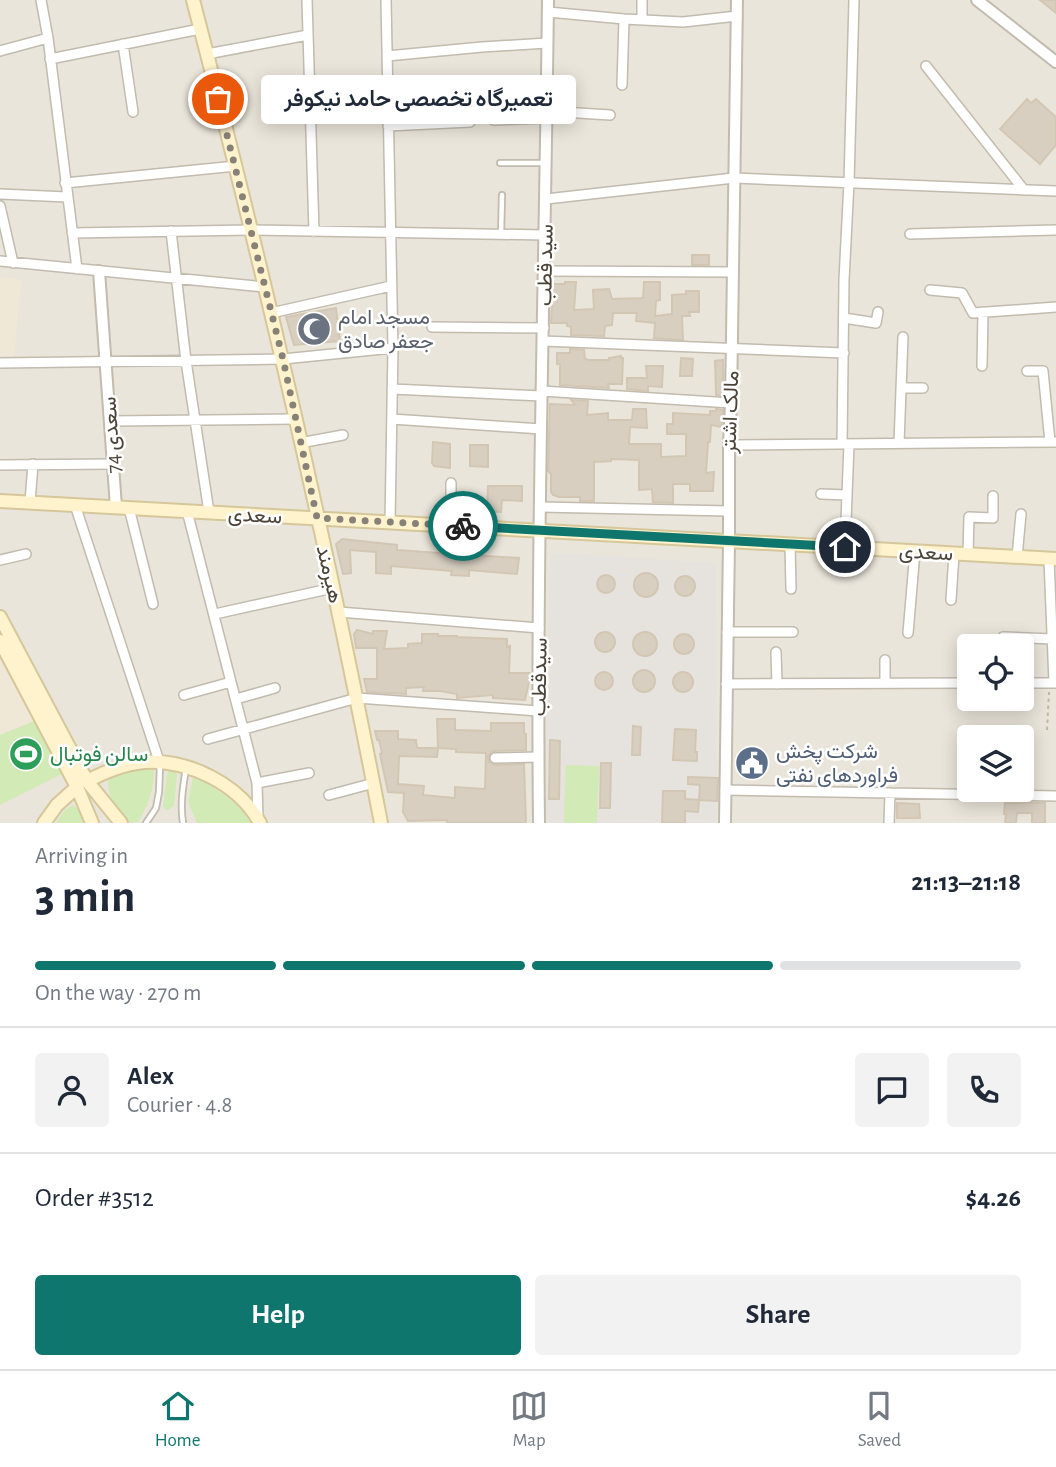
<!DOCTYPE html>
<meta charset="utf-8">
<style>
:root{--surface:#fff;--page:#f2f2f3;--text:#1f2937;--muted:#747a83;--line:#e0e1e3;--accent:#0f766e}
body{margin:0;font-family:"Alegreya Sans",Vazirmatn,sans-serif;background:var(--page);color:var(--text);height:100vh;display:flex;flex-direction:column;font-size:26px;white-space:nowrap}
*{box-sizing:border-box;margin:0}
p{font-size:23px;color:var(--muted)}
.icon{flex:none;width:38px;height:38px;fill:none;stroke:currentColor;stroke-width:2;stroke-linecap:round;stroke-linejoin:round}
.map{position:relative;height:823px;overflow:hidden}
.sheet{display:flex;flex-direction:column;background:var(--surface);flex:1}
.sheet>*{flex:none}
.fabs{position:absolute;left:957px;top:634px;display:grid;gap:14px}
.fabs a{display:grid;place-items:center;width:77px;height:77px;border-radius:7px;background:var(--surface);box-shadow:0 4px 18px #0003;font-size:35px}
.pin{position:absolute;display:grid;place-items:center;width:60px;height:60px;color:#fff;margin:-30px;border:4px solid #fff;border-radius:50%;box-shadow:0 2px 7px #0007}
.courier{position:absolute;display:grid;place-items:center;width:70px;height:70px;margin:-35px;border:5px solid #0f766e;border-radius:50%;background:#fff;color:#222;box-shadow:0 2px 9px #0007}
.bubble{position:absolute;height:49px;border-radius:7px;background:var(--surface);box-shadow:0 4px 18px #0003;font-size:23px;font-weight:600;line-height:49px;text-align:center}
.head em{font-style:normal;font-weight:600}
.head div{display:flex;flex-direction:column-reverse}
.head{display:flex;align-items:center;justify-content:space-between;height:119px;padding:0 35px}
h1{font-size:46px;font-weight:600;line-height:52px}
.bar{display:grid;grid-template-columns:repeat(4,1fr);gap:10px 7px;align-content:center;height:84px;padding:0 35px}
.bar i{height:9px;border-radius:5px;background:var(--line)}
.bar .selected{background:var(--accent)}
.bar p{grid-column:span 4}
.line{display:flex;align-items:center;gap:18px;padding:0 35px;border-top:2px solid var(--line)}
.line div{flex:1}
.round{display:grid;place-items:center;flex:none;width:74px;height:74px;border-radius:7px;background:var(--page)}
.cta{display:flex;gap:14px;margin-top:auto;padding:14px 35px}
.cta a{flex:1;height:80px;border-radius:7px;background:var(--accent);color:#fff;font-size:28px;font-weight:600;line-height:80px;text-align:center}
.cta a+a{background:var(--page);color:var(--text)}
.tab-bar{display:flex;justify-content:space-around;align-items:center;height:98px;border-top:2px solid var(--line);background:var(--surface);font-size:19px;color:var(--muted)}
.tab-bar a{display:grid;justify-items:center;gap:4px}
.tab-bar .selected{color:var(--accent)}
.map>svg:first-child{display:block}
.residential{fill:#eae5da;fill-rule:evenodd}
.industrial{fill:#e6e2dd}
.education{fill:#efe8d6}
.green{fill:#d2eab5}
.building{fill:#d8cfc1;stroke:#d3c7b4;stroke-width:2;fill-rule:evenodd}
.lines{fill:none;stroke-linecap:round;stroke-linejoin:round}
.service-casing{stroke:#c2bbae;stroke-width:8}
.minor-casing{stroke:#c2bbae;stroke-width:12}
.tertiary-casing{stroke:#c2bbae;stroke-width:14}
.secondary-casing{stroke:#d6c79b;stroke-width:16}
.path{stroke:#c4b79f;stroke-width:2;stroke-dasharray:3.5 3.5;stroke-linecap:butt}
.service{stroke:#fff;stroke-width:4.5}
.minor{stroke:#fff;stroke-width:9}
.tertiary{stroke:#fff;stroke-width:10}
.secondary{stroke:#fff3cd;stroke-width:12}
.done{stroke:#878178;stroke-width:7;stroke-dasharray:0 12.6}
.route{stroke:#0f766e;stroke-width:9}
.labels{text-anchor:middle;stroke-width:5;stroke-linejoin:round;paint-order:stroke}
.street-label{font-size:21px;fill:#4b4439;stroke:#fff}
.worship-label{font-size:21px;fill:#5b616d;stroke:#fff;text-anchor:start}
.service-label{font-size:21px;fill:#4e5e75;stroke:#fff;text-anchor:start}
.leisure-label{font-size:21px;fill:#27864d;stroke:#fff;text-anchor:start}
</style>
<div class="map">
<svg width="1056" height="823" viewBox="0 0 1056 823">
<rect width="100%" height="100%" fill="#f6f3ec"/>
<!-- residential -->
<path class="residential" d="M0,0H1056V823H0ZM970,646H1022V698H970ZM970,737H1022V789H970Z"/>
<!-- industrial -->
<path class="industrial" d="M558,553L716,563L717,823H544L550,561L552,556Z"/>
<!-- education -->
<path class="education" d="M0,277L21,280L14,356H0Z
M0,659L34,721L0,735Z"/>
<!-- green -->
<path class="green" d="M34,721L64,773L0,805V735Z
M566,765L599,766L597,823H564Z
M143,769L154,770C154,790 148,806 138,822L131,823C118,814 105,794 109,778L116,774Z
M170,770L176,772L177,775L174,806L168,810L165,809L163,806L167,773Z
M193,777C217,787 237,802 252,823H197L188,802Z
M73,805L79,810L85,823H56L65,810Z"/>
<!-- building -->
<path class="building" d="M1040,0H1056V13Z
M1027,99L1031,103L1036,99L1056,117V145L1040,164L1000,129Z
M692,255H709V265H692Z
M565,282H576L574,310L594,309L593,290L609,289L612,299L643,298L644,282H660V300L656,301L655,316L672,314V295L686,294V291H699V312H689L690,316H682L683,340L654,338L655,323L636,321L637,313H613L612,325L605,326L604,336L571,335V327L567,326V323H551L553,284H565Z
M336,308L340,341L294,345L286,317Z
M570,349L584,350L585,359L589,360H609V358L621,356V358H623L622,384H608L609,388L560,385V364H557V353H570Z
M681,358L693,359L692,376H680Z
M723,360V396L716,395L715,361Z
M646,366H663L662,387L648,386V391L627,389V378H647Z
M571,400L588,401L587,415L608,413V420H632L633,409H646L647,428L630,427L629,444H661V457L686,456V434H667V424H673V413L710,415V411H716V409L723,410L722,427L711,425L710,442H708L706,473L714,472L713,491H690V484H673V503L653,502L652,489L639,490V460L611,459V461L594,462V501H580V497H559L553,495L551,492V474L548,471L550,404L575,405Z
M433,442L450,444V468L434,466L432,463Z
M470,445H488V467L470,466Z
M488,486H522V501L502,500L501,512L487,511Z
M342,539L397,545V550L453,554L454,548L470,549V555L519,558L517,574L469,570V576L451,575L452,571L391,566V574L376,573V552L350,550L351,573L343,574L336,544Z
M634 585a12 12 0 1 1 24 0a12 12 0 1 1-24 0Z
M597 584a9 9 0 1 1 18 0a9 9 0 1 1-18 0Z
M675 586a10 10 0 1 1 20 0a10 10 0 1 1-20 0Z
M357,630L373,634V631H387L384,649L408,648V644L422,643V634H438V636H457V637L507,639V647L510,646L509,673H531L525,700L493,698V695L457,698V694L440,691H423L424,687L406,688V694L367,692L364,679H377V648H356L354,634Z
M633 644a12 12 0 1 1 24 0a12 12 0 1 1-24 0Z
M595 642a10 10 0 1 1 20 0a10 10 0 1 1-20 0Z
M674 644a10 10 0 1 1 20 0a10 10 0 1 1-20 0Z
M633 681a11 11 0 1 1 22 0a11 11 0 1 1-22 0Z
M595 681a9 9 0 1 1 18 0a9 9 0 1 1-18 0Z
M673 682a10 10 0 1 1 20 0a10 10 0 1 1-20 0Z
M437,719H455V730L491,731V723H524V733L526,734V750L494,751L491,752L488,757L489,762L494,765L524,764L526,823H447V820L408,821L403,812L404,793L388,792L380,754L382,753L379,740H377L375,731H398V739L416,740L417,748H438ZM438,748L456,749V752L486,753L485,789L455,787V798L423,795L424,786L398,784L399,756L437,757Z
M633,726L641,727L640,755H632Z
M675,729L696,730L695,752H697V761L673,760Z
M550,740L560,741L559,799H549Z
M601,763H611L610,808H600Z
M688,777L718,778L717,801L699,800L700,785L688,784Z
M663,791H685V799L699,800L698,812L685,811V823H662Z
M897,803L919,804L920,818H897Z
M1005,803H1045V823H1032V813H1017L1016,823H1005L1006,814H1004Z"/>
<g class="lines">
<!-- service casing -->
<g class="service-casing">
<path id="service" d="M500,163H544
M501,234L502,195
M146,823L156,808L159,792L160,765
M183,823C180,804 183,787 186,768"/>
</g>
<!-- minor casing -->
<g class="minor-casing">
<path id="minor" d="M41,0L48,38L77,269
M307,0L314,232
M386,0L393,348L390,522
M642,0V20
M548,12L624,19L683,22L737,16
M123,44L133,112
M0,51L48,38
M207,54L308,35
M387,56L482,47L547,43
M50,59L200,29
M926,66L1024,190
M622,85L624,19
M547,111L610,115
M494,120L547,118
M388,126L470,122
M65,183L236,166
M0,194L67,197
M546,199L734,178L1056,191
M0,206L13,263
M171,231L186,361L209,512
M72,233L251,230L545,235
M910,234L1056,230
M0,261L265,287
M545,271L732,272
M930,290L962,293L973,313L1056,307
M271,313L391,286
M844,318L876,323L878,312
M432,327L544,328
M543,341L844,353
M0,363L283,359L393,348
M982,366L983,312
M1027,371H1043L1050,442
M901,388H923
M392,389L542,396
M542,391L731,403
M392,419L541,429
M110,421L295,419
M300,443L343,435
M899,443L903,337
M842,444L844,280L849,182L854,0
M729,445L1056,442
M0,465L113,464
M821,494L847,495
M30,502L33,464
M75,505L160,764
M540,507L729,511
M129,508L153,604
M187,511L257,783L258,819
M451,526V483
M790,544L791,589
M845,547L849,444
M968,554L969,517L993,518V496
M1017,557L1021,514
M1049,559L1054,683
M0,560L26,554
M951,600L954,554
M339,612L539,628
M215,614L333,588
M727,632H793
M908,633L915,551
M1003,637L1052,639
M776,652L777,684
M885,660V683
M1022,683H1056
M726,684L970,683
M184,695L231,682
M236,699L275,688
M208,739L357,698L538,711
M495,758L538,757
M257,783L309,773
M725,790L1056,796
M329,795L374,783
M889,823L890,793"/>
</g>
<!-- tertiary casing -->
<g class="tertiary-casing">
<path id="tertiary" d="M977,0L1056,62
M99,271L116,507
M539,823C536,549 545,274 548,0
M725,823L729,541V445L731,403L737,0"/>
</g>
<!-- secondary casing -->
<g class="secondary-casing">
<path id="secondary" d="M193,0C264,272 328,547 381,823
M0,501L1056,559
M0,617L87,781L121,823
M0,641L77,787L92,823
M87,781C105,772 123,764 144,762C188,759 239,784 260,823
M44,823L57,805L77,787"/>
</g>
<!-- path -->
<path class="path" d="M1047,730L1049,692"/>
<!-- service -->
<use href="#service" class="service"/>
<!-- minor -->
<use href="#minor" class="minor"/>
<!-- tertiary -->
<use href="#tertiary" class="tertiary"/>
<!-- secondary -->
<use href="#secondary" class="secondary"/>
</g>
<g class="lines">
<!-- done -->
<path class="done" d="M218,99L283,359L317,518L463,526"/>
<!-- route -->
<path class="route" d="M463,526L845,547"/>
</g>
<!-- icons -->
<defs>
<g id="mosque-disc" transform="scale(1.75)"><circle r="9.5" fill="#6b7280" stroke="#fff"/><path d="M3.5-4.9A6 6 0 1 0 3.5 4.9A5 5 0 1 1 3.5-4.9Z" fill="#fff"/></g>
<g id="stadium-disc" transform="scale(1.75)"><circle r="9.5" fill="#2e9e5b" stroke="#fff"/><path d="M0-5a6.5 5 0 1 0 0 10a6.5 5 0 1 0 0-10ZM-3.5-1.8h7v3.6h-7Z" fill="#fff"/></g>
<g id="civic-disc" transform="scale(1.75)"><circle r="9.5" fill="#5c6f8a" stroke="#fff"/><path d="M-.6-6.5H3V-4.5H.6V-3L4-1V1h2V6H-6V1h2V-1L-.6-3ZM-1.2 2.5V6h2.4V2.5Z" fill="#fff"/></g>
</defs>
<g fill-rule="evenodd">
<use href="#mosque-disc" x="314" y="329"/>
<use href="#stadium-disc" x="26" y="754"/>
<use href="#civic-disc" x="752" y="763"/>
</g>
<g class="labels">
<!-- street labels -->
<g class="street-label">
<text transform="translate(545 265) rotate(-89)" y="7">سید قطب</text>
<text transform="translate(730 412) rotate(-88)" y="7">مالک اشتر</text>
<text transform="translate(111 435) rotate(-94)" y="7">سعدی 74</text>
<text transform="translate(255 515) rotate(3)" y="7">سعدی</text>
<text transform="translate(926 552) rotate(3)" y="7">سعدی</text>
<text transform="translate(330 574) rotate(77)" y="7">هیرمند</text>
<text transform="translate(539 677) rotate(-89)" y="7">سیدقطب</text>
</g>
<!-- worship labels -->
<g class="worship-label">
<text x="338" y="324">مسجد امام<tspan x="338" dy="24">جعفر صادق</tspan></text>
</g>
<!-- service labels -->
<g class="service-label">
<text x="776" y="758">شرکت پخش<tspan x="776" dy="24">فراوردهای نفتی</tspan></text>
</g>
<!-- leisure labels -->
<g class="leisure-label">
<text x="50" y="761">سالن فوتبال</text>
</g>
</g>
</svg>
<div class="fabs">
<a><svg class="icon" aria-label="locate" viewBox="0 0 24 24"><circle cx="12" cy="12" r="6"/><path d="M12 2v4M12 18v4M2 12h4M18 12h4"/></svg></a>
<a><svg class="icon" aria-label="layers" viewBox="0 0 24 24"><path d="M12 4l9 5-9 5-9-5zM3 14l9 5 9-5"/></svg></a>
</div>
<div class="pin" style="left:218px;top:99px;background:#ea580c"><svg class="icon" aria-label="bag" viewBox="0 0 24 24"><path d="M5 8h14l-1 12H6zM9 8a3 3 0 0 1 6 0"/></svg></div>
<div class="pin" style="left:845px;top:547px;background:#1f2937"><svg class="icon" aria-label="home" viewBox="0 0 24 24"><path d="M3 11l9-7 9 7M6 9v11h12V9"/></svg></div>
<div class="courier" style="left:463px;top:526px"><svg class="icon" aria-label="bike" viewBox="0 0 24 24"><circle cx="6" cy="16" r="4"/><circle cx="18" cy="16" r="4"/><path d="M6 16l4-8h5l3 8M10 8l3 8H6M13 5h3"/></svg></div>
<div class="bubble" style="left:261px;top:75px;width:315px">تعمیرگاه تخصصی حامد نیکوفر</div>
</div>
<section class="sheet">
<div class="head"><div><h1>3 min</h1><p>Arriving in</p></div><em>21:13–21:18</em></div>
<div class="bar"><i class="selected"></i><i class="selected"></i><i class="selected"></i><i></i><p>On the way · 270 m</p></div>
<div class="line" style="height:126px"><a class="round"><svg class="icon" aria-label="person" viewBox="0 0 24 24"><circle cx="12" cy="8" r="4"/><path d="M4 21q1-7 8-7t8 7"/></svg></a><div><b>Alex</b><p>Courier · 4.8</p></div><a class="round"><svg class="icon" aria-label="chat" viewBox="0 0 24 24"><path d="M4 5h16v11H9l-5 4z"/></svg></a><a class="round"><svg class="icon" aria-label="phone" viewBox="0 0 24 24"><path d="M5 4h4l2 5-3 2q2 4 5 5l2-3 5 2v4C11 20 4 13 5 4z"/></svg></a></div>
<div class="line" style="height:91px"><div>Order #3512</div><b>$4.26</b></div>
<div class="cta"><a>Help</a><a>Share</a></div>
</section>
<nav class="tab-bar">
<a class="selected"><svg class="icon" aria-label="home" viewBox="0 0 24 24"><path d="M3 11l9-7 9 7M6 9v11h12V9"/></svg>Home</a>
<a><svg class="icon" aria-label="map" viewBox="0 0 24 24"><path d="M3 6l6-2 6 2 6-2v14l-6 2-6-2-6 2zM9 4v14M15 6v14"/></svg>Map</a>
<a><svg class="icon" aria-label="saved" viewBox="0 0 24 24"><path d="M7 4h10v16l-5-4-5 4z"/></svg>Saved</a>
</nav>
